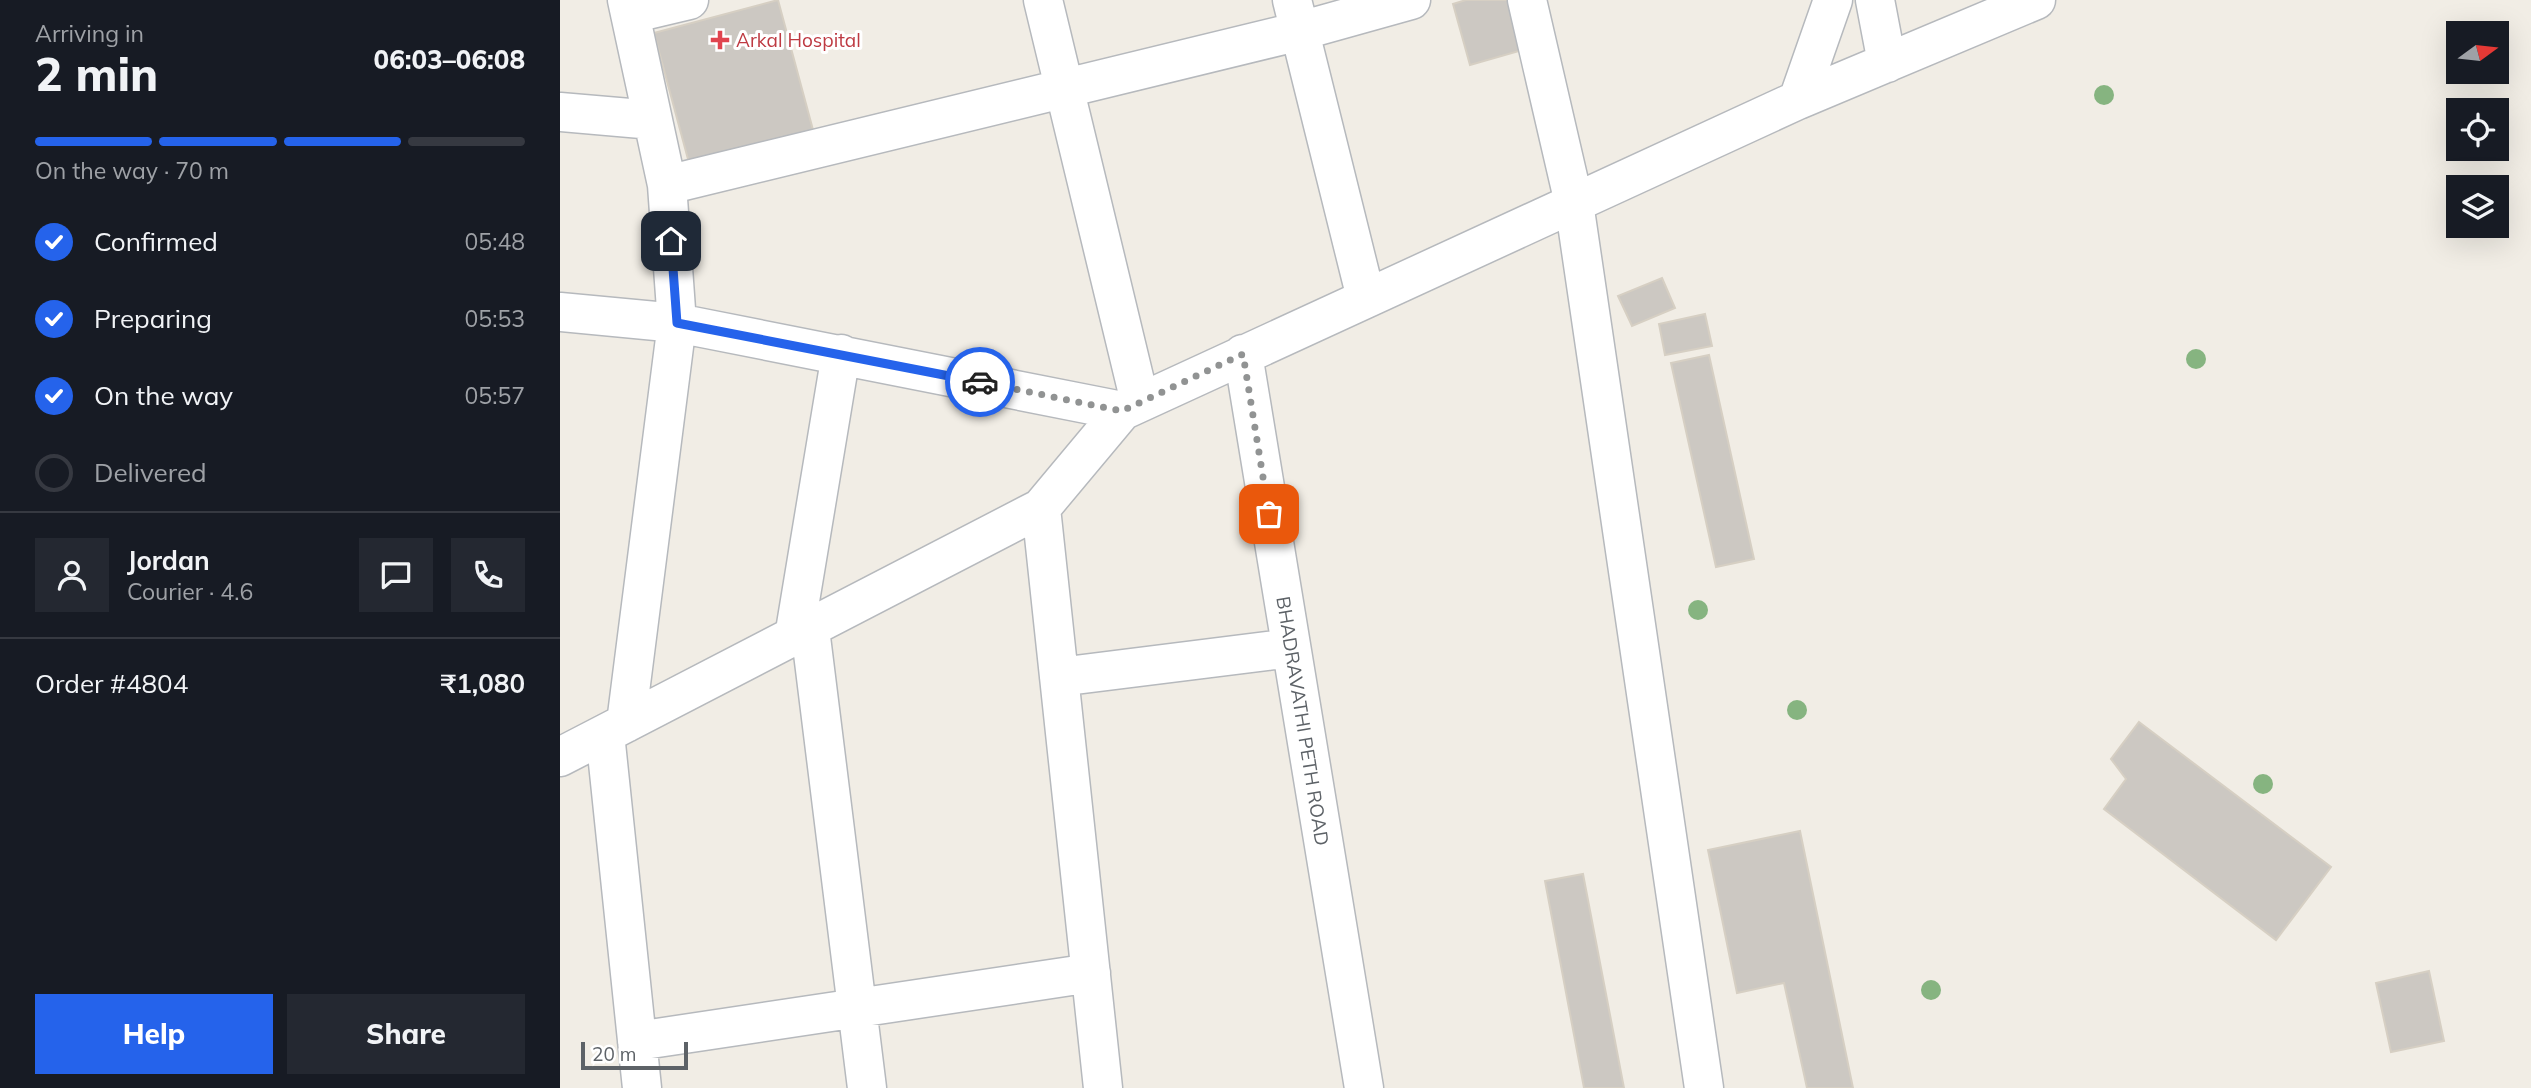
<!DOCTYPE html>
<meta charset="utf-8">
<style>
:root{--surface:#171b24;--page:#242831;--text:#f1f3f6;--muted:#9ea1a6;--line:#363941;--accent:#2563eb}
body{margin:0;font-family:Mulish,sans-serif;background:var(--page);color:var(--text);height:100vh;display:flex;flex-direction:column;font-size:26px;white-space:nowrap}
*{box-sizing:border-box;margin:0}
p{font-size:23px;color:var(--muted)}
.icon{flex:none;width:38px;height:38px;fill:none;stroke:currentColor;stroke-width:2;stroke-linecap:round;stroke-linejoin:round}
.map{position:relative;flex:1;overflow:hidden}
.drawer{display:flex;flex-direction:column;background:var(--surface);width:560px}
.drawer>*{flex:none}
.needle{width:46px;rotate:75deg}
.controls{position:absolute;left:1886px;top:21px;display:grid;gap:14px}
.controls a{display:grid;place-items:center;width:63px;height:63px;border-radius:0px;background:var(--surface);box-shadow:0 7px 28px #0002;font-size:35px}
.scale{position:absolute;left:21px;bottom:18px;width:107px;box-sizing:border-box;padding-left:7px;border:4px solid #5d6267;border-top:0;font-size:19px;line-height:24px;white-space:nowrap;color:#5d6267;-webkit-text-stroke:5px #fff;paint-order:stroke}
.pin{position:absolute;display:grid;place-items:center;width:60px;height:60px;color:#fff;margin:-30px;border-radius:14px;box-shadow:0 4px 10px #0006}
.courier{position:absolute;display:grid;place-items:center;width:70px;height:70px;margin:-35px;border:5px solid #2563eb;border-radius:50%;background:#fff;color:#222;box-shadow:0 2px 9px #0007}
.overview em{font-style:normal;font-weight:800}
.overview div{display:flex;flex-direction:column-reverse}
.overview{display:flex;align-items:center;justify-content:space-between;height:119px;padding:0 35px}
h1{font-size:46px;font-weight:800;line-height:52px}
.bar{display:grid;grid-template-columns:repeat(4,1fr);gap:10px 7px;align-content:center;height:84px;padding:0 35px}
.bar i{height:9px;border-radius:5px;background:var(--line)}
.bar .current{background:var(--accent)}
.bar p{grid-column:span 4}
.line{display:flex;align-items:center;gap:18px;padding:0 35px;border-top:2px solid var(--line)}
.line div{flex:1}
.round{display:grid;place-items:center;flex:none;width:74px;height:74px;border-radius:0px;background:var(--page)}
ol{padding:0 35px;list-style:none}
li{display:flex;align-items:center;gap:21px;height:77px}
li p{margin-inline-start:auto}
li .icon{padding:7px;border-radius:50%;background:var(--accent);color:#fff;stroke-width:4}
li:last-child{color:var(--muted)}
li i{width:38px;height:38px;border:4px solid var(--line);border-radius:50%}
.button{display:flex;gap:14px;margin-top:auto;padding:14px 35px}
.button a{flex:1;height:80px;border-radius:0px;background:var(--accent);color:#fff;font-size:28px;font-weight:800;line-height:80px;text-align:center}
.button a+a{background:var(--page);color:var(--text)}
main{display:flex;flex:1;min-height:0}
.map>svg:first-child{display:block}
.building{fill:#ccc8c2;stroke:#d6cfc3;stroke-width:2}
.lines{fill:none;stroke-linecap:round;stroke-linejoin:round}
.minor-casing{stroke:#b6b9bd;stroke-width:41}
.minor{stroke:#fff;stroke-width:38}
.tree{fill:#86b480}
.done{stroke:#919393;stroke-width:7;stroke-dasharray:0 12.6}
.route{stroke:#2563eb;stroke-width:9}
.health-dot{fill:#e0444e;stroke:#fff;stroke-width:2.5}
.labels{text-anchor:middle;stroke-width:6;stroke-linejoin:round;paint-order:stroke}
.health-label{font-size:19px;fill:#be3a42;stroke:#fff;text-anchor:start}
.street-label{font-size:19px;fill:#5d6267;stroke:#fff}
</style>
<main>
<section class="drawer">
<div class="overview"><div><h1>2 min</h1><p>Arriving in</p></div><em>06:03–06:08</em></div>
<div class="bar"><i class="current"></i><i class="current"></i><i class="current"></i><i></i><p>On the way · 70 m</p></div>
<ol>
<li><svg class="icon" aria-label="check" viewBox="0 0 24 24"><path d="M5 12l5 5 9-10"/></svg>Confirmed<p>05:48</p></li>
<li><svg class="icon" aria-label="check" viewBox="0 0 24 24"><path d="M5 12l5 5 9-10"/></svg>Preparing<p>05:53</p></li>
<li><svg class="icon" aria-label="check" viewBox="0 0 24 24"><path d="M5 12l5 5 9-10"/></svg>On the way<p>05:57</p></li>
<li><i></i>Delivered</li>
</ol>
<div class="line" style="height:126px"><a class="round"><svg class="icon" aria-label="person" viewBox="0 0 24 24"><circle cx="12" cy="8" r="4"/><path d="M4 21q1-7 8-7t8 7"/></svg></a><div><b>Jordan</b><p>Courier · 4.6</p></div><a class="round"><svg class="icon" aria-label="chat" viewBox="0 0 24 24"><path d="M4 5h16v11H9l-5 4z"/></svg></a><a class="round"><svg class="icon" aria-label="phone" viewBox="0 0 24 24"><path d="M5 4h4l2 5-3 2q2 4 5 5l2-3 5 2v4C11 20 4 13 5 4z"/></svg></a></div>
<div class="line" style="height:91px"><div>Order #4804</div><b>₹1,080</b></div>
<div class="button"><a>Help</a><a>Share</a></div>
</section>
<div class="map">
<svg width="1971" height="1088" viewBox="0 0 1971 1088">
<rect width="100%" height="100%" fill="#f1ede5"/>
<!-- building -->
<path class="building" d="M218,0L256,141L132,174L94,33Z
M906,0H960L973,47L910,65L893,4Z
M1102,278L1115,308L1072,326L1058,296Z
M1145,314L1152,346L1105,355L1099,324Z
M1149,355L1194,559L1156,567L1111,363Z
M1579,722L1771,867L1716,940L1544,809L1566,779L1551,759Z
M1240,831L1293,1088H1247L1224,983L1177,993L1148,850Z
M1023,874L1064,1088H1024L985,881Z
M1869,971L1884,1041L1831,1052L1816,983Z"/>
<g class="lines">
<!-- minor casing -->
<g class="minor-casing">
<path id="minor" d="M483,0L580,402
M732,0L806,298
M967,0L1014,203L1144,1088
M1315,0L1327,63
M70,14L129,0
M1238,100L1273,0
M0,112L93,120
M107,185L740,31L851,0
M0,312L117,323L562,411
M683,354L804,1088
M481,508L543,1088
M250,629L307,1088
M234,637L281,354
M499,677L731,648
M66,723L117,323L107,185L67,0
M45,734L82,1088
M0,757L481,508L562,411L1238,100L1476,0
M77,1041L531,973"/>
</g>
<!-- minor -->
<use href="#minor" class="minor"/>
</g>
<!-- trees -->
<g class="tree">
<circle cx="1544" cy="95" r="10"/>
<circle cx="1636" cy="359" r="10"/>
<circle cx="1138" cy="610" r="10"/>
<circle cx="1237" cy="710" r="10"/>
<circle cx="1703" cy="784" r="10"/>
<circle cx="1371" cy="990" r="10"/>
</g>
<g class="lines">
<!-- done -->
<path class="done" d="M420,382L562,411L683,354L709,514"/>
<!-- route -->
<path class="route" d="M111,241L117,323L420,382"/>
</g>
<!-- markers -->
<path class="health-dot" d="M156.5 29.5h7v7h7v7h-7v7h-7v-7h-7v-7h7z"/>
<g class="labels">
<!-- health labels -->
<g class="health-label">
<text x="176" y="47">Arkal Hospital</text>
</g>
<!-- street labels -->
<g class="street-label">
<text transform="translate(743 721) rotate(81)" y="7">BHADRAVATHI PETH ROAD</text>
</g>
</g>
</svg>
<div class="controls">
<a><svg class="needle" viewBox="-14 -14 28 28"><path d="M0-13l5 13h-10z" fill="#e53935"/><path d="M0 13l5-13h-10z" fill="#9ea1a6"/></svg></a>
<a><svg class="icon" aria-label="locate" viewBox="0 0 24 24"><circle cx="12" cy="12" r="6"/><path d="M12 2v4M12 18v4M2 12h4M18 12h4"/></svg></a>
<a><svg class="icon" aria-label="layers" viewBox="0 0 24 24"><path d="M12 4l9 5-9 5-9-5zM3 14l9 5 9-5"/></svg></a>
</div>
<div class="scale">20 m</div>
<div class="pin" style="left:709px;top:514px;background:#ea580c"><svg class="icon" aria-label="bag" viewBox="0 0 24 24"><path d="M5 8h14l-1 12H6zM9 8a3 3 0 0 1 6 0"/></svg></div>
<div class="pin" style="left:111px;top:241px;background:#1f2937"><svg class="icon" aria-label="home" viewBox="0 0 24 24"><path d="M3 11l9-7 9 7M6 9v11h12V9"/></svg></div>
<div class="courier" style="left:420px;top:382px"><svg class="icon" aria-label="car" viewBox="0 0 24 24"><path d="M5 17H2v-5l4-1 3-4h7l3 4 3 1v5h-3M9 17h6M6 11h13"/><circle cx="7" cy="17" r="2"/><circle cx="17" cy="17" r="2"/></svg></div>
</div>
</main>
